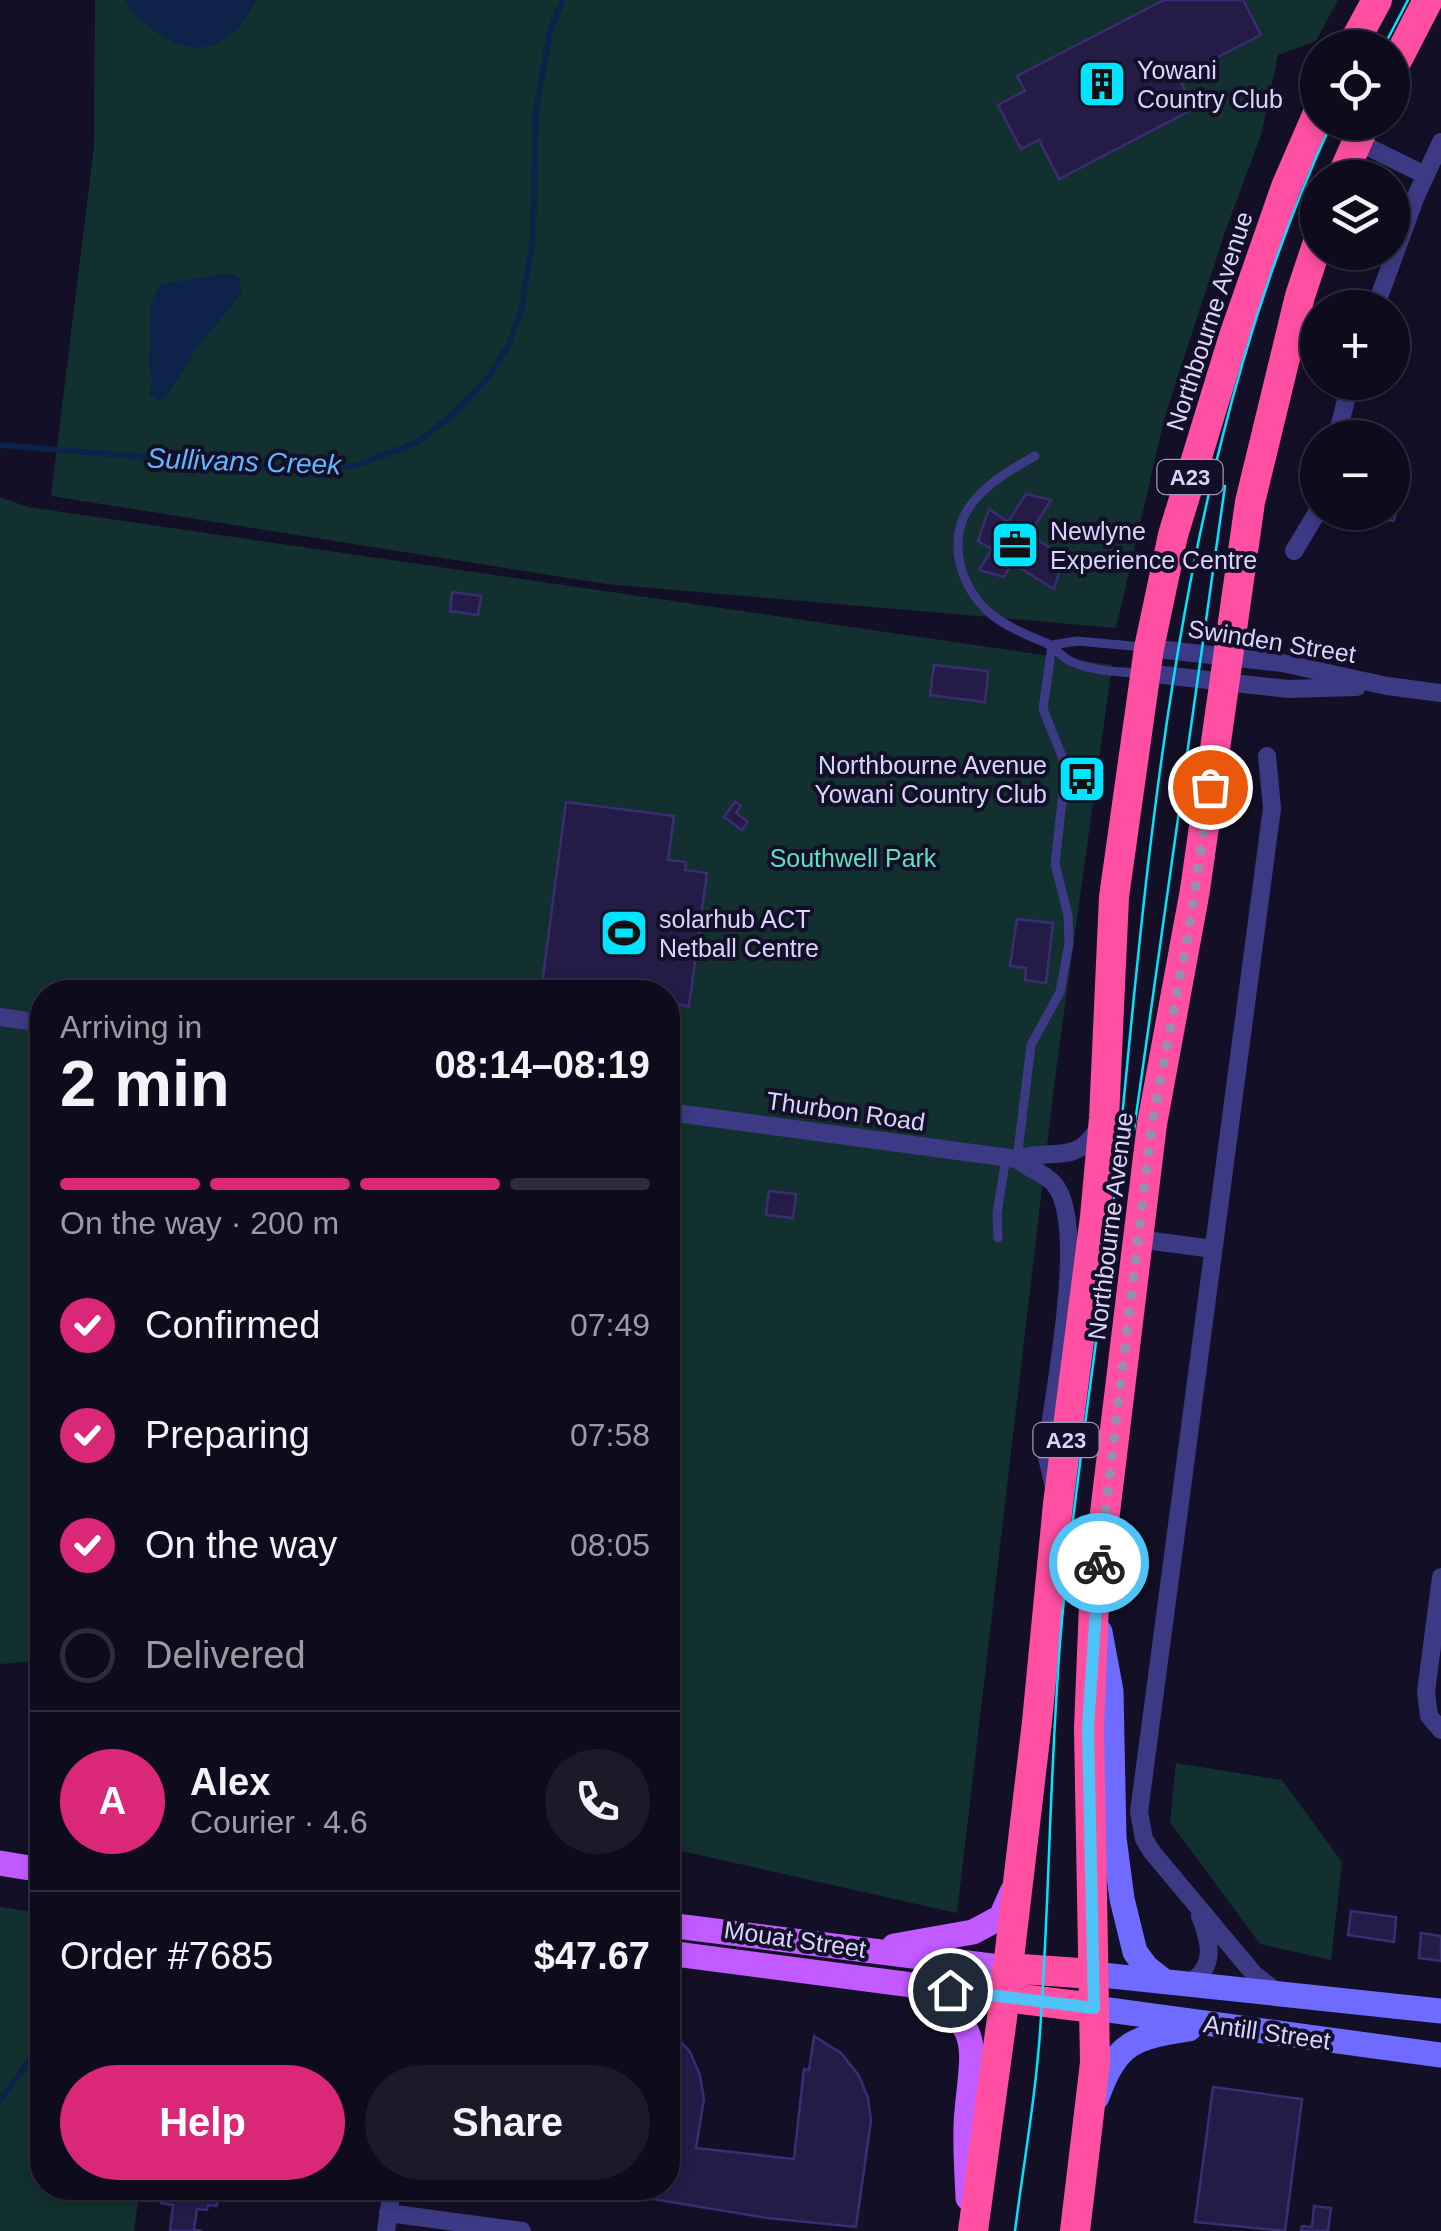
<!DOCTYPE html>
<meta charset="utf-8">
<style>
:root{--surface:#0e0b1c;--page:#1c1929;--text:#f1f3f6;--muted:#9b9ba3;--line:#2e2b3b;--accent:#db2777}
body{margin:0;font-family:Helvetica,sans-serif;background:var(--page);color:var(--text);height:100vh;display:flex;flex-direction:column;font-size:38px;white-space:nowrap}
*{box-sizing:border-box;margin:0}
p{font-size:32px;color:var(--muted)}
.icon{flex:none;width:55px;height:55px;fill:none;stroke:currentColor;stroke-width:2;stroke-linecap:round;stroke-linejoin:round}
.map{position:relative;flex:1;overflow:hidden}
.side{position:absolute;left:30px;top:980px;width:650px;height:1220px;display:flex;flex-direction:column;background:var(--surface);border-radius:40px;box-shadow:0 5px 15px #0003,0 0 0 2px var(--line)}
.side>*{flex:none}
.controls{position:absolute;left:1300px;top:30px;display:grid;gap:20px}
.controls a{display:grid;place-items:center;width:110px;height:110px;border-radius:50%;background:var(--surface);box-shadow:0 5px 15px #0003,0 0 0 2px var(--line);font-size:50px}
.pin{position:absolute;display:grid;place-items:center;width:85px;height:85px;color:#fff;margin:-42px;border:5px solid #fff;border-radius:50%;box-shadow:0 2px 10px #0007}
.courier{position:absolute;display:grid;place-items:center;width:100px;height:100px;margin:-50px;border:8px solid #4fc3f7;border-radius:50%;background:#fff;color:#222;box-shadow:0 2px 12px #0007}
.headline em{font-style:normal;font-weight:700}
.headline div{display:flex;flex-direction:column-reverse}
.headline{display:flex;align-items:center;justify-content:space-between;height:170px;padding:0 30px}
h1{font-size:65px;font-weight:700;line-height:75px}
.bar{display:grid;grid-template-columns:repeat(4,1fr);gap:15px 10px;align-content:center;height:120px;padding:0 30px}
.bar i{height:12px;border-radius:8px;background:var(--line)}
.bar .active{background:var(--accent)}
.bar p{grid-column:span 4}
.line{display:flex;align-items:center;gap:25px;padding:0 30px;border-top:2px solid var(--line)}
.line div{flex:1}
.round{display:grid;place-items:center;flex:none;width:105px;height:105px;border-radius:52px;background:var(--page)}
ol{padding:0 30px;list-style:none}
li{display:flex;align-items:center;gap:30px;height:110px}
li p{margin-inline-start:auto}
li .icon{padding:10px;border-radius:50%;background:var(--accent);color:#fff;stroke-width:4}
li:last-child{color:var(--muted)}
li i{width:55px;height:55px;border:5px solid var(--line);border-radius:50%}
.cta{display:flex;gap:20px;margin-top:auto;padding:20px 30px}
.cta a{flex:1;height:115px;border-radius:60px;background:var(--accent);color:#fff;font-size:40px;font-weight:700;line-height:115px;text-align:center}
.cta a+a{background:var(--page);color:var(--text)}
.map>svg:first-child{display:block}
.green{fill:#12302f}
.water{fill:#0c2248}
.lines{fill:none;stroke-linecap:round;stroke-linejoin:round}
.stream{stroke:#0c2248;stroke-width:6}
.building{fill:#241b47;stroke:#3b2d73;stroke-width:2.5}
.lane{stroke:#3d3a85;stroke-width:9}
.street{stroke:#3d3a85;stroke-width:18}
.secondary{stroke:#6f6bff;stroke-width:25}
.primary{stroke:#c25bff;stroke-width:25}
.highway{stroke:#ff4fa3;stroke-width:30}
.tram{stroke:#00e5ff;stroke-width:2.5}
.done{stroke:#948fb3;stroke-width:10;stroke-dasharray:0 18}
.route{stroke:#4fc3f7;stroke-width:12}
.labels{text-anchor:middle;stroke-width:8;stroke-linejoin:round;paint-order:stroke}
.shield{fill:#130f26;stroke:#9e99be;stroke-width:2.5}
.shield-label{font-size:22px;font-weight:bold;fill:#d9d4ff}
.poi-label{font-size:25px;fill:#d9d4ff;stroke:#130f26;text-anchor:start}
.street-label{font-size:25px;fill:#d9d4ff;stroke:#130f26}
.park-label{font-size:25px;fill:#5fe0c0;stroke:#130f26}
.water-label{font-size:28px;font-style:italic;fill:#62b6ff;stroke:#130f26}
</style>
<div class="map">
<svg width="1441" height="2231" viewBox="0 0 1441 2231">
<rect width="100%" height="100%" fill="#130f26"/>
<!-- green -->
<path class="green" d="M95,0H1338L1316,41L1278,55L1261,135L1226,229L1165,416L1116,628L606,584L51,496L94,146Z
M0,497L28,507L1112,665L1054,1086L957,1913L668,1848V992H42V1661L0,1664Z
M1176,1763L1282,1780L1342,1862L1331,1960L1260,1944L1170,1822Z
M0,1907L42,1913V2188H140L134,2231H0Z"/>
<!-- water -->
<path class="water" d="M125,0H256C234,47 196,64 152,29C141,20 132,13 125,0Z
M231,273L240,278L241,294L196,349L168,395L159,400L149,395C155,381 151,378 149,364C148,356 151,347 151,339C149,318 148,301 162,284Z"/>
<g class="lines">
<!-- stream -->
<path class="stream" d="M0,445L276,468L354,466L416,443L451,416L491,374L508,346L521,312L533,237L536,109L550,31L563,0
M0,2101L42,2042"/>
</g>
<!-- building -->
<path class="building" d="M1164,0H1243L1261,35L1178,77L1195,108L1059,179L1039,140L1021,149L998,105L1025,91L1017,76Z
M1392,475L1403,477L1394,521L1368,516L1369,512H1392Z
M1026,494L1051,500L1029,535L1064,556L1054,589L1012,563L1004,577L979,570L992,549L978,541L989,509L1008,522Z
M452,592L481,596L478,615L450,611Z
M934,665L988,671L985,702L930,695Z
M566,802L674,816L668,860L686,862L685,870L707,873L689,1006L668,1003V1006V992H541Z
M735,802L741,806L736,813L748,822L742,830L724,817Z
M1017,919L1053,923L1046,983L1025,980L1026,968L1010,966Z
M769,1191L796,1194L793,1218L766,1215Z
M1351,1911L1396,1917L1394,1942L1348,1935Z
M1421,1933L1441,1936V1961L1419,1958Z
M668,2027L690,2052L700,2075L704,2099L696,2148L794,2159L804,2069L809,2070L814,2036L841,2053L859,2076L868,2098L871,2121L856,2227L767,2218L586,2188H668Z
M1213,2087L1302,2099L1285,2231L1195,2222Z
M163,2188H220L217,2206L208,2205L207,2210L197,2209L194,2229L202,2231H170L173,2205L161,2203Z
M296,2188H323L322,2197L295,2193Z
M1314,2206L1331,2208L1328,2231H1301L1302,2226L1312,2227Z"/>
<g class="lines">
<!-- lane -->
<path class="lane" d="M1035,456C1012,469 989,482 973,502C945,537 959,587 991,614C1007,627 1027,635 1046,643C1055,647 1060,656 1070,661C1091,671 1116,672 1139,673
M1052,645L1077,641L1143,647
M1017,1159L1031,1045L1060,992L1069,943L1068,915L1055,864L1066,766L1043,709L1052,645
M998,1238L997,1213L1006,1158"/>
<!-- street -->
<path class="street" d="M1356,141L1425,175
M1375,308L1416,196L1441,142
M1336,438L1351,382
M1294,551L1318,511
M1149,648L1282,663L1387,686L1441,693
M1145,673L1288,689L1357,687
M1267,756L1272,808L1139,1812L1144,1839L1152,1852L1254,1974L1277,1992
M0,1017L42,1023
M668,1112L1017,1159C1054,1147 1077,1167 1100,1125
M1017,1159C1028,1170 1046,1173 1055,1185C1088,1227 1053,1397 1046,1453L1053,1483
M1138,1239L1213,1249
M1441,1577L1426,1692L1429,1716L1441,1730
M1189,1983C1217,1967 1210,1941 1200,1916
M388,2213L522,2231
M386,2231L392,2188"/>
<!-- secondary -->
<path class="secondary" d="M1100,1632L1111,1691L1114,1838L1122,1899L1135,1952L1146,1967L1164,1981
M1093,1974L1441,2011
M1094,2008L1441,2055
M1097,2097C1117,2042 1134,2037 1189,2029"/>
<!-- primary -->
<path class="primary" d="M0,1863L42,1870
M668,1925L1007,1968
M894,1946L973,1932L1001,1917L1012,1892
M668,1953L1004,1997
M924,1989C983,2030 973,2045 967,2111C964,2139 967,2169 968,2198"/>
<!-- highway -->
<path class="highway" d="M1351,48L1377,0
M1392,70L1428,0
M1341,178L1366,122
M1007,1968L1093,1974
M1004,1997L1094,2008
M973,2231L1002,2018L1037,1722L1058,1504L1095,1217L1104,1118L1114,897L1149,648L1173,535L1234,336L1286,187L1318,113
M1075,2231L1095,2063L1089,1728L1094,1604L1138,1239L1152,1124L1195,890L1250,502L1300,296L1318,242"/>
<!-- tram -->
<path class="tram" d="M1383,48L1408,0
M1134,1130L1225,486
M1015,2231C1024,2160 1037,2089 1041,2017C1050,1885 1050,1752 1062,1620C1077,1459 1105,1300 1120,1139C1153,795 1185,440 1332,122"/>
</g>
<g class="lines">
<!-- done -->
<path class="done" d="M1099,1563L1152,1124L1189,930L1210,787"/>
<!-- route -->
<path class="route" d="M950,1990L1094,2008L1088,1728L1099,1563"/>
</g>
<!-- icons -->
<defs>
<g id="building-square" transform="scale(2.5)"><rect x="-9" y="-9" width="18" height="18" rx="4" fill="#00e5ff" stroke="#130f26"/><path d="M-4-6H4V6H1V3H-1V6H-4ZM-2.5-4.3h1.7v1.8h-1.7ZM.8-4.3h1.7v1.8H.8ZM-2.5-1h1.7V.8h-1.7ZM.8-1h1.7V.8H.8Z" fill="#111"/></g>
<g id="office-square" transform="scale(2.5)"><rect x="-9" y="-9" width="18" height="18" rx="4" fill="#00e5ff" stroke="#130f26"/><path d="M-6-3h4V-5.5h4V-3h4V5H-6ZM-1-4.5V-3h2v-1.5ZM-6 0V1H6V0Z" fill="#111"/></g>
<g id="bus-square" transform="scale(2.5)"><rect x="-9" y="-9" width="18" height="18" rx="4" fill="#00e5ff" stroke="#130f26"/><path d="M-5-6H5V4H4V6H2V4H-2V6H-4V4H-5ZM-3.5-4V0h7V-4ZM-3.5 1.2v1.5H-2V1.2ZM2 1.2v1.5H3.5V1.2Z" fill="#111"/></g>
<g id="stadium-square" transform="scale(2.5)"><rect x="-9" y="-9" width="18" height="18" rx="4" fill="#00e5ff" stroke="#130f26"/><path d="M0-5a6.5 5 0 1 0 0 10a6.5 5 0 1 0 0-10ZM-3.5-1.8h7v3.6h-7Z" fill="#111"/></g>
</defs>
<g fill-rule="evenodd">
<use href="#building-square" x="1102" y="84"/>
<use href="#office-square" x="1015" y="545"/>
<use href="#bus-square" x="1082" y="779"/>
<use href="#stadium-square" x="624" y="933"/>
</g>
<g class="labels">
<!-- shield labels -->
<g class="shield">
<rect x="1157.5" y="460" width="65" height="34" rx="8"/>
<rect x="1033.5" y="1423" width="65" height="34" rx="8"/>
</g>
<g class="shield-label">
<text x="1190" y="485">A23</text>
<text x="1066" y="1448">A23</text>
</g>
<!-- poi labels -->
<g class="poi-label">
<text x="1137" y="79">Yowani<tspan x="1137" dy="29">Country Club</tspan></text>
<text x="1050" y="540">Newlyne<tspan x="1050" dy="29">Experience Centre</tspan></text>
<text x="1047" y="774" text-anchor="end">Northbourne Avenue<tspan x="1047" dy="29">Yowani Country Club</tspan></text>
<text x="659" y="928">solarhub ACT<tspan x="659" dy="29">Netball Centre</tspan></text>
</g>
<!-- street labels -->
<g class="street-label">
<text transform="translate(1209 321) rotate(-72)" y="9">Northbourne Avenue</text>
<text transform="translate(1272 641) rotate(9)" y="9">Swinden Street</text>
<text transform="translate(846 1111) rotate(8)" y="9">Thurbon Road</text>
<text transform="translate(1110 1226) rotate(-83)" y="9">Northbourne Avenue</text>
<text transform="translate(795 1939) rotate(8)" y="9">Mouat Street</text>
<text transform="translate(1267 2032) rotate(8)" y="9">Antill Street</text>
</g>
<!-- park labels -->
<g class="park-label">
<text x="853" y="867">Southwell Park</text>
</g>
<!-- water labels -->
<g class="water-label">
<text transform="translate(244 461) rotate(2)" y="10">Sullivans Creek</text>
</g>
</g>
</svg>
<div class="controls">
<a><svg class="icon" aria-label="locate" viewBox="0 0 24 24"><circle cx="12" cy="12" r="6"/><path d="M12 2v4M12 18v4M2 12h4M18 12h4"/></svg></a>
<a><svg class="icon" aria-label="layers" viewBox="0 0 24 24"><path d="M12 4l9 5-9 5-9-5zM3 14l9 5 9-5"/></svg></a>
<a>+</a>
<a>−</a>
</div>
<div class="pin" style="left:1210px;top:787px;background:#ea580c"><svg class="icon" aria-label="bag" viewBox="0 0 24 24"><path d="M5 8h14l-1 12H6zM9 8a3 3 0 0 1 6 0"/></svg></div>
<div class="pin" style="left:950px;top:1990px;background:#1f2937"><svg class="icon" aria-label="home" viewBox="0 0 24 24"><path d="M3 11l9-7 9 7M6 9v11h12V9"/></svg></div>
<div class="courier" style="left:1099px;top:1563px"><svg class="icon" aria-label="bike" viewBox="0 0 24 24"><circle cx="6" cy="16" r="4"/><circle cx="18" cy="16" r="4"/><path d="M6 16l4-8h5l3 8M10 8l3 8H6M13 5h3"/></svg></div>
<section class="side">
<div class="headline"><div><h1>2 min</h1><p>Arriving in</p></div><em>08:14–08:19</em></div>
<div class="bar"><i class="active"></i><i class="active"></i><i class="active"></i><i></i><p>On the way · 200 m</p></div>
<ol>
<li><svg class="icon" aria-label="check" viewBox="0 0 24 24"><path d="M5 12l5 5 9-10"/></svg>Confirmed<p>07:49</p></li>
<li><svg class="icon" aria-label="check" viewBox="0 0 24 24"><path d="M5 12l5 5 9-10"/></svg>Preparing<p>07:58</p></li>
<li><svg class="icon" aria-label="check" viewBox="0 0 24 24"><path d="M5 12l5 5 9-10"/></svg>On the way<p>08:05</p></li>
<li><i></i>Delivered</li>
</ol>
<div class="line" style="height:180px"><b class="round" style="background:var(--accent);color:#fff">A</b><div><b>Alex</b><p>Courier · 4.6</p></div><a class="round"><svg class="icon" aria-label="phone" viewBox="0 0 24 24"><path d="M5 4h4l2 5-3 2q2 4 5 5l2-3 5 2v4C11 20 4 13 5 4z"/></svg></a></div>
<div class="line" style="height:130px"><div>Order #7685</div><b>$47.67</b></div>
<div class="cta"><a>Help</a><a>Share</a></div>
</section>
</div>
